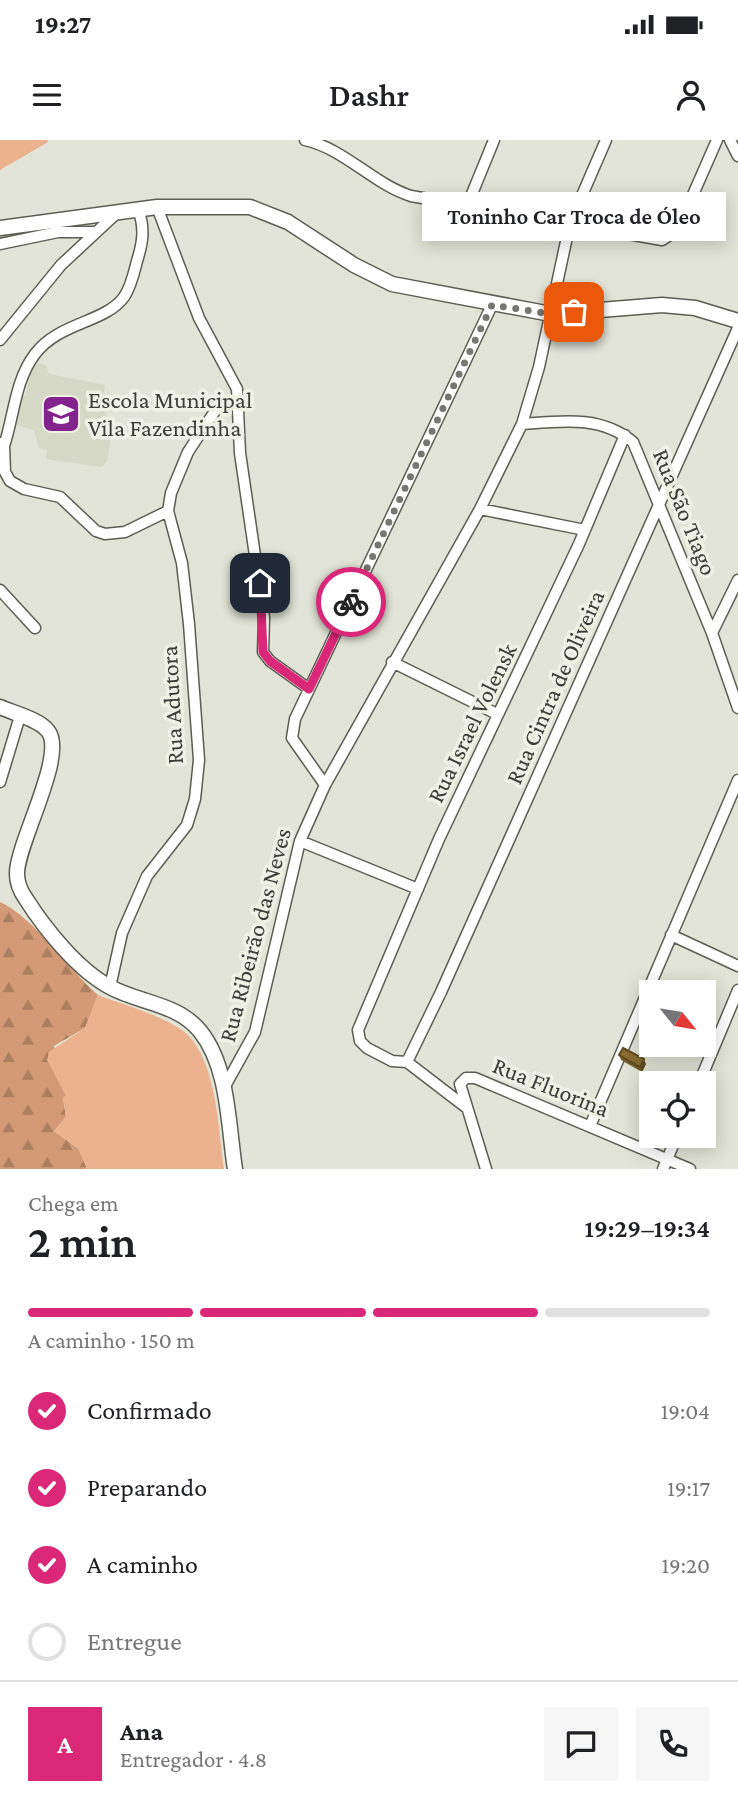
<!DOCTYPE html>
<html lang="pt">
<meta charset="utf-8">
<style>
:root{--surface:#fff;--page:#f6f6f6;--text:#202124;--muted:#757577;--line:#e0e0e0;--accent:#db2777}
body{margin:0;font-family:"Crimson Pro",serif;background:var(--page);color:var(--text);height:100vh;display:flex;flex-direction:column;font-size:26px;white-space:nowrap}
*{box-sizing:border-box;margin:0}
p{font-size:23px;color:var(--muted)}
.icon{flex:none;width:38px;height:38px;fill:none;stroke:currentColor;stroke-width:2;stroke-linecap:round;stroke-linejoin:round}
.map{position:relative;height:1029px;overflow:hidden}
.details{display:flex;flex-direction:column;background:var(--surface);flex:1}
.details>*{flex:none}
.needle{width:46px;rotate:120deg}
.buttons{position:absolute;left:639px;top:840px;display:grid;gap:14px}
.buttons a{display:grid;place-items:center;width:77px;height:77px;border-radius:0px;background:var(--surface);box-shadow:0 4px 18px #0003;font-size:35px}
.pin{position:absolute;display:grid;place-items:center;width:60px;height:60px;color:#fff;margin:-30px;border-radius:14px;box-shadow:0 4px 10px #0006}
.courier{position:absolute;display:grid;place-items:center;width:70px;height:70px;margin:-35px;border:5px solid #db2777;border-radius:50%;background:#fff;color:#222;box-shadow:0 2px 9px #0007}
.bubble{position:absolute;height:49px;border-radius:0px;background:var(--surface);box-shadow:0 4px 18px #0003;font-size:23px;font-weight:600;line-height:49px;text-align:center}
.summary em{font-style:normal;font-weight:600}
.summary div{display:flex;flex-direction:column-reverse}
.summary{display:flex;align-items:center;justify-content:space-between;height:119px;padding:0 28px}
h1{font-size:46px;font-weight:600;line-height:52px}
.bar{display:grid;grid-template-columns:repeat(4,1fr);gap:10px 7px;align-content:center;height:84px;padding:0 28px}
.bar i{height:9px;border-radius:5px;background:var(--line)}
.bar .on{background:var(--accent)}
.bar p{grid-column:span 4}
.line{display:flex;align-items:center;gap:18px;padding:0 28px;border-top:2px solid var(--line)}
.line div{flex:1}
.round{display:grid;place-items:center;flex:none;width:74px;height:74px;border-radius:0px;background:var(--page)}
ol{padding:0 28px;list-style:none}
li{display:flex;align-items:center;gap:21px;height:77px}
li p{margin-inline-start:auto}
li .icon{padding:7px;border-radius:50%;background:var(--accent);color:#fff;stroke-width:4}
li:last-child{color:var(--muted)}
li i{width:38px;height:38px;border:4px solid var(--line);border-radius:50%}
.status{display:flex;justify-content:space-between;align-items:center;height:49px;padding:0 35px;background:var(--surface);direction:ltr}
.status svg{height:19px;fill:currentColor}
header{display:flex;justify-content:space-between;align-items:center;height:91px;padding:0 28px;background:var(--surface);font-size:32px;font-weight:600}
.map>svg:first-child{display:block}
.built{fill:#d6d9c5}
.forest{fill:url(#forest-firs)}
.garden{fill:#ecb28d}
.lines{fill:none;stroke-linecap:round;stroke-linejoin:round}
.minor-casing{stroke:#5c5d53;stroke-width:13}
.tertiary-casing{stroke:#5c5d53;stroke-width:17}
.minor{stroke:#fff;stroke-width:10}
.tertiary{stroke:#fff;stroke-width:14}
.wall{fill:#765e2a}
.shaded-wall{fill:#604c22}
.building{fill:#896d31;stroke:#604c22;stroke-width:2}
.done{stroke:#767770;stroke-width:7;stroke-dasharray:0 12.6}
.route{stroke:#db2777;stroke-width:9}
.labels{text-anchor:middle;stroke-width:7;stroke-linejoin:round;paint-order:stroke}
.poi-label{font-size:24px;fill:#3c3d38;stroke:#eff1e4;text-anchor:start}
.street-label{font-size:24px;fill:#3c3d38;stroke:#eff1e4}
</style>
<div class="status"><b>19:27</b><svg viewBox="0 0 49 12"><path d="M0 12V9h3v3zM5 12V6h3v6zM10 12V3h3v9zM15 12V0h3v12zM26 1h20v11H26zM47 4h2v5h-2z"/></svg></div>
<header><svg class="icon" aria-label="menu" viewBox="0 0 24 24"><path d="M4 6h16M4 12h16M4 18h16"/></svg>Dashr<svg class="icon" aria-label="person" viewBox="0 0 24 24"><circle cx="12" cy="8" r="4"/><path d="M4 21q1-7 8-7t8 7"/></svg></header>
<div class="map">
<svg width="738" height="1029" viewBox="0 0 738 1029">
<defs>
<pattern id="forest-firs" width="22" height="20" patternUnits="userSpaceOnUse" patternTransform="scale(1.75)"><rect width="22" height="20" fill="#d49a75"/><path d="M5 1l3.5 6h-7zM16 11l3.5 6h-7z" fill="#ad7f61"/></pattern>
</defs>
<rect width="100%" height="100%" fill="#e2e4d7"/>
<!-- built -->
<path class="built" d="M32,222L46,225L49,234L105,245L102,263L112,289L107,321L101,327L46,319L47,310L39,308L34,290L13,285L19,259L26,255Z"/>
<!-- forest -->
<path class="forest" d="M0,762C36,779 67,828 98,855L85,888L54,906L66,956L63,958L66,977L54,991L79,1009L87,1029H0Z"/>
<!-- garden -->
<path class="garden" d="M0,0H47L48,2L0,30Z
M98,855C124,865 155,873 179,888C217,912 218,988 224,1029H87L79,1009L54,991L66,977L63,958L66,956L47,920L49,912L85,888Z"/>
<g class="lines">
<!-- minor casing -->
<g class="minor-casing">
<path id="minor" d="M305,0C345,9 373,44 411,56L662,100L673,93L681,82L717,0
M730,0L738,16
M467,66L494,0
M157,67L199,178L237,249L240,313L264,477L263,512L270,521L309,549
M0,104L58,92H93
M0,200L61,125L119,71
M522,284C561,281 601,275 633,302L712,493L738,568
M0,303L4,306L5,332L10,341L24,349L60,357L96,391L105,394L125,392L168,371
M4,306C14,276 15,240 35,214C59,182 105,183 124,157C131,147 134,133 137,121C143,102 145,88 138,69
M480,369L585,390
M0,450L35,488
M712,493L738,440
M392,522L497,574
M0,642L20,576
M325,645L292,598L295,579L492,165
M300,701L418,749
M671,795L738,826
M110,847L122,793L147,736L187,685L195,659L199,620L189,484L182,423L168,371L171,353L188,312L215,271
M407,922L441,852L738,188
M699,943L738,850
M224,948L255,892L300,701L325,645L480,369L522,284L539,227L570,83L606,0
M467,968L407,922L392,921L367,908L360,901L358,890L439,699L579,404L625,295
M590,986L738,640
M486,1029L460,944L466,938H475L690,1029
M663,1029L677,996"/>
</g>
<!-- tertiary casing -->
<g class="tertiary-casing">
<path id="tertiary" d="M0,88L157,67H250L288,82L354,125L392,144L551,174L662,165L695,168L738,181
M0,567C13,573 39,579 48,591C67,615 16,705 17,734C17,742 21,752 26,759C45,789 78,830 110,847C139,863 177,863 200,891C229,927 228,985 235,1029"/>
</g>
<!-- minor -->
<use href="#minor" class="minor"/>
<!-- tertiary -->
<use href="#tertiary" class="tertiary"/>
</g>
<!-- wall -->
<path class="wall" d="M619,915L646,924L642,932L621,920Z"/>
<!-- shaded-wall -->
<path class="shaded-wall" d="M644,919L646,924L642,932L640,927Z"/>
<!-- building -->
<path class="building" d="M623,908L644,919L640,927L619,915Z"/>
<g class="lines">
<!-- done -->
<path class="done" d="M351,462L492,165L551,174L574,172"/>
<!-- route -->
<path class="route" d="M260,443L263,512L270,521L309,549L351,462"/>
</g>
<!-- icons -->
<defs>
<g id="school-square" transform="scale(2.0125)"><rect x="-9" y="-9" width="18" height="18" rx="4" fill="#83248e" stroke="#eff1e4"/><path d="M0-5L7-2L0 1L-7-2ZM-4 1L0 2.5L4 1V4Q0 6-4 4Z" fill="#fff"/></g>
</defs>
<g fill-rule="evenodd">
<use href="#school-square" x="61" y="274"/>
</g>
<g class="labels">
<!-- poi labels -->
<g class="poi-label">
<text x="88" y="268">Escola Municipal<tspan x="88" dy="28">Vila Fazendinha</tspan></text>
</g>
<!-- street labels -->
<g class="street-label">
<text transform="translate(685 372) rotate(68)" y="8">Rua São Tiago</text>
<text transform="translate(555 547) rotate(-66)" y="8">Rua Cintra de Oliveira</text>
<text transform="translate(172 565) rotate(-93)" y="8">Rua Adutora</text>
<text transform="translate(472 583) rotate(-64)" y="8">Rua Israel Volensk</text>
<text transform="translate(255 795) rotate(-75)" y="8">Rua Ribeirão das Neves</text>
<text transform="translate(551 947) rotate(22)" y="8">Rua Fluorina</text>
</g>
</g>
</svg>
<div class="buttons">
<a><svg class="needle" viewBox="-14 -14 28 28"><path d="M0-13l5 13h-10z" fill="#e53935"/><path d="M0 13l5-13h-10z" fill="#757577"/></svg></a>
<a><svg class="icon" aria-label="locate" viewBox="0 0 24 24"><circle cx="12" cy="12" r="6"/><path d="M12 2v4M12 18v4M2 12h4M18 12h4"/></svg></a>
</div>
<div class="pin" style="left:574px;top:172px;background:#ea580c"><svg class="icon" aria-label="bag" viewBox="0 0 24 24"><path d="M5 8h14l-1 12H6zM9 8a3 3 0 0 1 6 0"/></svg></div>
<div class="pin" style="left:260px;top:443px;background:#1f2937"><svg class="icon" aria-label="home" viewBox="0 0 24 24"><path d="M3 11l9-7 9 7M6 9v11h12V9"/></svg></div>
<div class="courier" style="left:351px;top:462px"><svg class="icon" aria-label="bike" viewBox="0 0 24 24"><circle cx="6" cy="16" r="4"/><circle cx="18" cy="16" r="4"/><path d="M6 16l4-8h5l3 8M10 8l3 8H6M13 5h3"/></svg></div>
<div class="bubble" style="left:422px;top:52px;width:304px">Toninho Car Troca de Óleo</div>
</div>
<section class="details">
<div class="summary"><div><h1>2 min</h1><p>Chega em</p></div><em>19:29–19:34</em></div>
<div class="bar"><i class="on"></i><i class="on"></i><i class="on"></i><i></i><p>A caminho · 150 m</p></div>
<ol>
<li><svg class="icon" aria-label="check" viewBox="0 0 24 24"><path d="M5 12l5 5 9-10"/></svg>Confirmado<p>19:04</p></li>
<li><svg class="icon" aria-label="check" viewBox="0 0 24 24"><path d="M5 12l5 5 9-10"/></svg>Preparando<p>19:17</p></li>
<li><svg class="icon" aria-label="check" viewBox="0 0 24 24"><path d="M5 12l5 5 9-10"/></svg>A caminho<p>19:20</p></li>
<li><i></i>Entregue</li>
</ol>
<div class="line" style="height:126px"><b class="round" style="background:var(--accent);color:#fff">A</b><div><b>Ana</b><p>Entregador · 4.8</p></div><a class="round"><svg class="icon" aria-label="chat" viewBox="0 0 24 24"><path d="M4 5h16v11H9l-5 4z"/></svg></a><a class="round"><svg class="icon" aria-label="phone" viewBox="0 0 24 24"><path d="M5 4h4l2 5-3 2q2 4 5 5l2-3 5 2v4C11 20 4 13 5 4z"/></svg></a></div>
</section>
